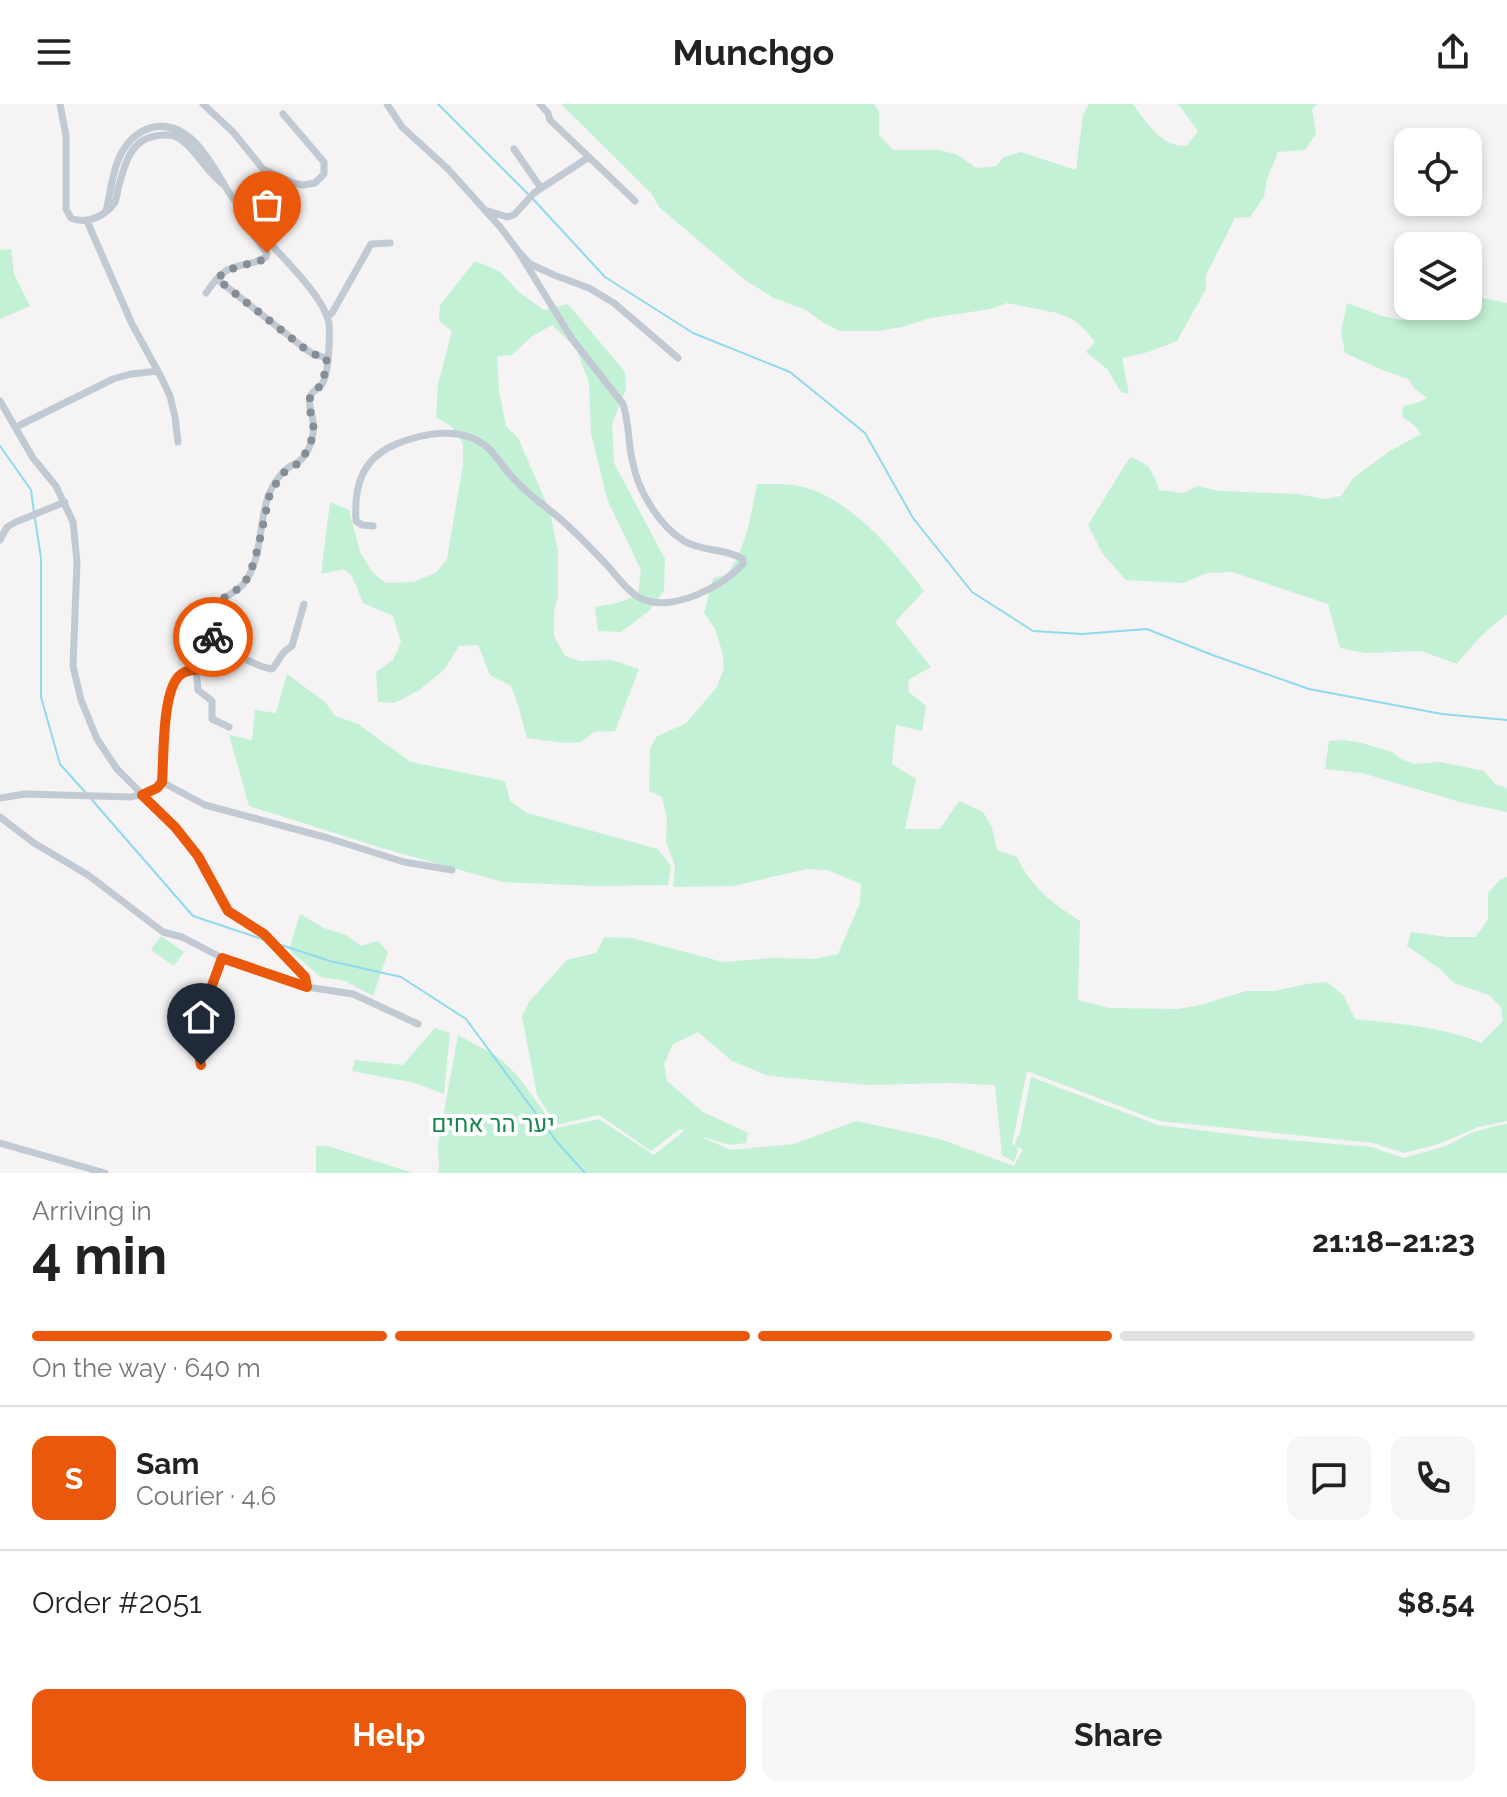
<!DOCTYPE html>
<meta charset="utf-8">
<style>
:root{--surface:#fff;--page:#f6f6f6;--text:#222;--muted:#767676;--line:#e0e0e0;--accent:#ea580c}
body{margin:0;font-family:Raleway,Heebo,sans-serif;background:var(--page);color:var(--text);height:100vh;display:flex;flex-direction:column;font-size:30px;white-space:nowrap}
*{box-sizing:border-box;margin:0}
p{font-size:26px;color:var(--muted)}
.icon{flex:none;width:44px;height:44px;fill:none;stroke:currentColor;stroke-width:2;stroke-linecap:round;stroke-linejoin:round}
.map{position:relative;height:1069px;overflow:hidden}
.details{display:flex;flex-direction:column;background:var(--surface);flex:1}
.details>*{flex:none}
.fabs{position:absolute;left:1394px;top:24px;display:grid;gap:16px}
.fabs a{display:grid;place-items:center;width:88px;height:88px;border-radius:16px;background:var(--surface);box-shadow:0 4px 12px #0003;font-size:40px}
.pin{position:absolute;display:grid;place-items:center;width:68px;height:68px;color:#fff;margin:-82px -34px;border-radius:50% 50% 50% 0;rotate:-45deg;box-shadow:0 0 8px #0007}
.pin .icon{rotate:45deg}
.courier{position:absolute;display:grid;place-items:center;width:80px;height:80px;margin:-40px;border:6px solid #ea580c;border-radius:50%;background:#fff;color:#222;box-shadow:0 2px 10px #0007}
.summary em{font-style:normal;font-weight:700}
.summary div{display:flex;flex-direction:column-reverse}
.summary{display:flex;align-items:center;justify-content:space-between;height:136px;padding:0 32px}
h1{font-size:52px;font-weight:700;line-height:60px}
.bar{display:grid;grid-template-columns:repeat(4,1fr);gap:12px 8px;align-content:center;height:96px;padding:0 32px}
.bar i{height:10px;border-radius:6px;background:var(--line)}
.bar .current{background:var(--accent)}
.bar p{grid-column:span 4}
.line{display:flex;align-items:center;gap:20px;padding:0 32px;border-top:2px solid var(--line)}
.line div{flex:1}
.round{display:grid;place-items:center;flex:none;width:84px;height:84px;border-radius:16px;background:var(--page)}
.cta{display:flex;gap:16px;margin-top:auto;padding:16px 32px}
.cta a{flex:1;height:92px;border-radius:16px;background:var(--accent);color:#fff;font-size:32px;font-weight:700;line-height:92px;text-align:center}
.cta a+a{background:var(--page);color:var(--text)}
header{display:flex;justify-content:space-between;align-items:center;height:104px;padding:0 32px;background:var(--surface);font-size:36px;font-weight:700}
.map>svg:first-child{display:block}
.green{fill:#c3f1d5;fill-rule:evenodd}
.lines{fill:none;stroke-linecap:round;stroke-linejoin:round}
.stream{stroke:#90daee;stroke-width:2}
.minor{stroke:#c1cad2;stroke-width:7}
.done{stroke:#868d94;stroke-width:8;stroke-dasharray:0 14.4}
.route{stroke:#ea580c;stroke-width:10}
.labels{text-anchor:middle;stroke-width:8;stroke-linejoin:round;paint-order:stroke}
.park-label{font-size:24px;fill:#17864f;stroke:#fff}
</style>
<header><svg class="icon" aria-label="menu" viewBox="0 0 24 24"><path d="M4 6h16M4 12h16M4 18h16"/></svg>Munchgo<svg class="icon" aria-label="share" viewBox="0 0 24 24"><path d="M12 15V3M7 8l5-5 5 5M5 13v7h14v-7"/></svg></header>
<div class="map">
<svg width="1507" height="1069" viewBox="0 0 1507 1069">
<rect width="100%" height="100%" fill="#f5f3f3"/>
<!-- green -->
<path class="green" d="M561,0H874L879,8V31L893,46H938L956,50L977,64L996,62L1004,53L1021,48L1076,66L1083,11L1089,0H1133C1143,14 1156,34 1173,40C1178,42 1183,41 1187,42L1198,27L1178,0H1317L1312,5L1316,30L1305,46L1278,48L1267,75L1264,93L1250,113L1235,114L1206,171V185L1177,237L1148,248L1122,254L1129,290L1121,288L1107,265L1086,248L1095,238L1085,226L1074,216L1057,209L1007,199L991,205L930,214L902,223L877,227H840L824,219L806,206L774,194L745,176L659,103L651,89Z
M11,145L14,170L30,202L0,215V146Z
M475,157L499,167L520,189L544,206L568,200L625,268L626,285L612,320L614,359L665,455L664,486L649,507L621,528L598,527L595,503L617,499L638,491L641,466L607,395L591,329L589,279L576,244L552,221L531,233L512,251L497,252L499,286L506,322L518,334L550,407L558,448V493L554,508V532L565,552L580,557L612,556L639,565L615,627L594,628L581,638L565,639L527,634L519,604L511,582L490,571L478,541L459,542L444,566L418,587L394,599L378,598L376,568L393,556L401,538L393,512L363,499L352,472L344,465L321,470L330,398L349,406L360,448L373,469L386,479L414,478L437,468L447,455L463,361V340L452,323L436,313L438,280L452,227L439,217L440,201Z
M1468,191L1507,199V511C1487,524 1472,541 1457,560L1421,547L1365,549L1340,544L1328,500L1232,468L1207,469L1183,479L1126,476L1102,449L1088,421L1130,353C1151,361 1152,366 1159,386L1183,389L1198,382L1219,387L1298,390L1324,395L1341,392L1354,373L1390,347L1421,330L1416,323L1402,312L1403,302L1420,298L1427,294L1414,284L1408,275L1380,265L1345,249L1341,228L1347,199L1382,212L1402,216L1427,213L1432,202H1468Z
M757,380C773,380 792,379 807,384C857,401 893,446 924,487L895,518L931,563L908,576L909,588L926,602L922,627L896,621L892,660L916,675L905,725H940L959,697L983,708L992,724L997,746L1017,753C1032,784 1052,799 1080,817L1078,896L1109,904L1177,905L1200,901L1246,887H1274L1306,880L1327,878L1343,891L1355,915C1398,920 1441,922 1481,939L1503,917L1501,903L1489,891L1454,879L1440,865L1407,842L1411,828L1447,833H1476L1488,815V789L1500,776L1507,773V1017L1478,1023L1439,1040L1404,1049L1373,1039L1159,1017L1027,967L1012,1040L1014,1042L1021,1025L1031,973L1158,1021L1263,1034L1372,1043L1403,1054L1446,1042L1471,1029L1495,1022L1507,1020V1069H438C441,1059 437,1051 438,1041L458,931L498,953L517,971L556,1024L599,1015L654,1051L684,1027L680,1025L651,1047L599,1011L556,1021L537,991L522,912L529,898L567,856L596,849L604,833L632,834L723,858L773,854L814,855L838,850L860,799L861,780L827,766L807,765L733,782L673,783L675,762L666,738L667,716L662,693L649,687L650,645L656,633L686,619L717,583L724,564L722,547L715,525L704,509L713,474L726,471C746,447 751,411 757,380ZM698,928L732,957L769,972L868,981L949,979L995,981L1002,1051L1014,1058L1018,1046L1016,1043L1023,1045L1014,1062L940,1035L856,1017L794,1040L731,1046L699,1032L730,1041L746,1039L748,1029L703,1008L667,977L664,960L673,940Z
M287,570L325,598L335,612L358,620L411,658L505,677L510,697L527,709L658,745L671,762L668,781L596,782L503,778L382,744L249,702L229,631L252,636L255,606L276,609Z
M1343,636L1362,639L1392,648L1401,655L1415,660L1440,658L1484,667L1495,680L1507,684V708L1464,699L1362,669L1325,665L1329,637Z
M300,810L324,824L346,831L361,842L378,837L388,848L373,892L345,877L321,873L289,846Z
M161,832L184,848L174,862L151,846Z
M435,924L450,929L444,990L415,979L352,967L355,956L403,961Z
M316,1042H328L413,1069H316Z"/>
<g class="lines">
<!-- stream -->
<path class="stream" d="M438,0L529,91
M533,95L605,173L693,229L790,268L865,329L913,414L972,488L1033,527L1082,530L1147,525L1215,552L1309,585L1442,610L1507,616
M0,342L31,386L34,408
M35,415L41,454V593L60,660L85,688
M92,696L193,812L265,836
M278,840L330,857L401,873L466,915L557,1038L585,1069"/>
<!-- minor -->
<path class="minor" d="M60,0L66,32V105L71,114C86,121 106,112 115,98C117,94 117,89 118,85C124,64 129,36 155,32C161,31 168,30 174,32C194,40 204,67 223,80
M203,0L234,29L263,65L293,79L303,81L315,79L324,70V58L283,10
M387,0L402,23L448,65L501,124L518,147L530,160L554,171L589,184L614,199L678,254
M540,0L548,9L550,16L635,97
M514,45L541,84
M485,106L507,113L514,111L534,89L589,53
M106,107C111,88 112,66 122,48C129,36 139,26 154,23C189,17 209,55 224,80C231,94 243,107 252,119C272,144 325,191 329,220C330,232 329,270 322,280C318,285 313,286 310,293C308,299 311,305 312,311C315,325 313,339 305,351C301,357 297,359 291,362C281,368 273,380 269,390C258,418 263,453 245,478C238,488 225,491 217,500L211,546
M87,117L132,220L162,275L170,292L175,313L178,338
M217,175L304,244L313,250L327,254
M206,189C211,182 216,174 223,169C235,159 253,162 266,153L267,149L245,119L242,109
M327,213L332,209L371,140L390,139
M0,297L33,354L56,382L73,418L77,458L73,562L81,596L97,635L117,665L175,723L198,752L228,807L264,830L305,873L307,883
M16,323L113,275L131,270L158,267
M373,422L362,421L356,417C354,383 361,356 394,341C422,329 461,321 487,343C495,350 500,359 507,367C514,376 524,385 533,393C539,398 546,403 552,408C571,423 588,441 605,459C617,471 628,490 645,496C675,507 723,482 743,460V455C726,444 702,448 684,437C658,421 637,385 632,355C628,337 629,318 623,300L572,235L518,147
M0,436L7,423L16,418L65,398
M229,623L212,615V597L198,586C197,573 193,558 205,549C224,535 250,563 272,565C281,555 279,550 292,542L304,500
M162,678L205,701L328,734L404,758L452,766
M0,694L25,690L131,693C144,690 154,687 162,678C164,652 162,590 179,572C184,567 189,566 196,566
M0,713L34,739L88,771L163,828L182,833L226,856L267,871L307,883L353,890L418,920
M201,961L195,928L222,854
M0,1039L105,1069"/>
</g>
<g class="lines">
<!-- done -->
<path class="done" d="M213,533L217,500L221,496L239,484L245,478L251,467L258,444L270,389L283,369L299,359L310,342L314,326L309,301L310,294L312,290L323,279L327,254L313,250L304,244L217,175C229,162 245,162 262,156L266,153L267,149"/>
<!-- route -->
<path class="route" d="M201,961L195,928L222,854L307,883L305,873L264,830L228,807L198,752L175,723L142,691L157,684L162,678C164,653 162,589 179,572C184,567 189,566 196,566C199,555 201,551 211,546L213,533"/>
</g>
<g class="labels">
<!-- park labels -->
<g class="park-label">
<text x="493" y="1028">יער הר אחים</text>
</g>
</g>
</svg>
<div class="fabs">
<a><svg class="icon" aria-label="locate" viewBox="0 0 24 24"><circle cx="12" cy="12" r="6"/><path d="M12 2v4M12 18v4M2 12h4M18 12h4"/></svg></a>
<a><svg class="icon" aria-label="layers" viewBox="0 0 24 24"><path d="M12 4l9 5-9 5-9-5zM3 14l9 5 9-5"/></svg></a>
</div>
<div class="pin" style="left:267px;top:149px;background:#ea580c"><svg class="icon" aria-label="bag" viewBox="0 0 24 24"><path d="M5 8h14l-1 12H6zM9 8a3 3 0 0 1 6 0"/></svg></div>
<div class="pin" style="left:201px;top:961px;background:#1f2937"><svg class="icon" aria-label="home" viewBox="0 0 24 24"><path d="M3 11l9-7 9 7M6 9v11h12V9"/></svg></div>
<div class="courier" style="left:213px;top:533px"><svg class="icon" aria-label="bike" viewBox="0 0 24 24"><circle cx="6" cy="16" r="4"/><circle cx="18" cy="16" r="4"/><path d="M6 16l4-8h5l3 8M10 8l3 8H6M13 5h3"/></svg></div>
</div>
<section class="details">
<div class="summary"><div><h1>4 min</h1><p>Arriving in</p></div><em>21:18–21:23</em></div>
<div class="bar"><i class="current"></i><i class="current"></i><i class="current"></i><i></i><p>On the way · 640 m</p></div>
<div class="line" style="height:144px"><b class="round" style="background:var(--accent);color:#fff">S</b><div><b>Sam</b><p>Courier · 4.6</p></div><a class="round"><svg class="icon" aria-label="chat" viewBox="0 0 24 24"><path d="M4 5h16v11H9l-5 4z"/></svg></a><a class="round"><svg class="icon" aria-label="phone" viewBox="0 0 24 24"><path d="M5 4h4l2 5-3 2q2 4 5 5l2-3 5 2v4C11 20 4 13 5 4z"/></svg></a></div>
<div class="line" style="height:104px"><div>Order #2051</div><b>$8.54</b></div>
<div class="cta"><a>Help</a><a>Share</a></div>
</section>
